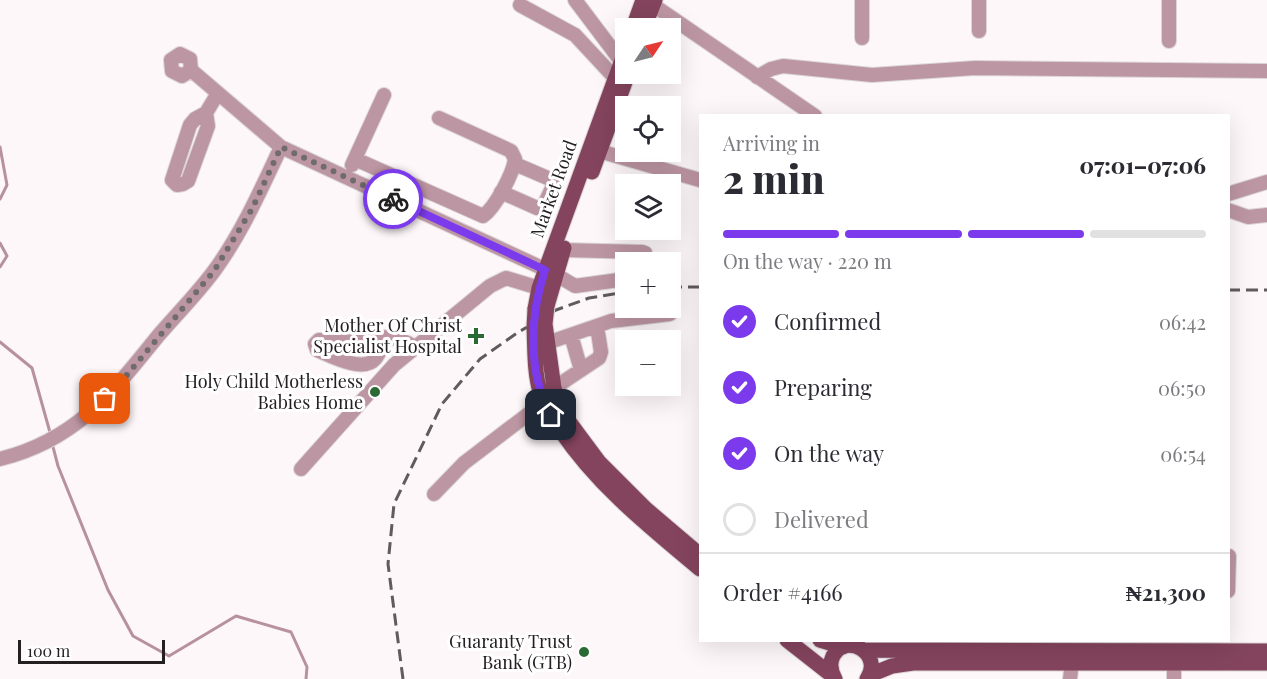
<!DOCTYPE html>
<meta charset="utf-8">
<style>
:root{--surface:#fff;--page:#f2f2f3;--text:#2b2b33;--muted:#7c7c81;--line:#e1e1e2;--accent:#7c3aed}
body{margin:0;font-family:"Playfair Display",serif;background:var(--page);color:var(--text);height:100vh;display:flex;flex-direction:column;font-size:22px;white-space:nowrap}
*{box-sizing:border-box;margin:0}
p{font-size:20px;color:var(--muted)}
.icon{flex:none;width:33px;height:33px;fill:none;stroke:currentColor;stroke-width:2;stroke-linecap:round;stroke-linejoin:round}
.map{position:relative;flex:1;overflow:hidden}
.sheet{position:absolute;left:699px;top:114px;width:531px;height:528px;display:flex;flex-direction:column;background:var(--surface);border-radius:0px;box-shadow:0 6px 24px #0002}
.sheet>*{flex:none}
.needle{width:39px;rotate:55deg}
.tools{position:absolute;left:615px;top:18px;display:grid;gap:12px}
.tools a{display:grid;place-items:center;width:66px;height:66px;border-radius:0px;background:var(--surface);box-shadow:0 6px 24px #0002;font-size:30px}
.scale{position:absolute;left:18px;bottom:15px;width:147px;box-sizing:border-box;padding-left:6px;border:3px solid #242021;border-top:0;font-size:16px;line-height:21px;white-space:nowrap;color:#242021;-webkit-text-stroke:4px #fff;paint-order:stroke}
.pin{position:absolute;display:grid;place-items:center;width:51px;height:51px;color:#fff;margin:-26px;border-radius:12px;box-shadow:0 3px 9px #0006}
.courier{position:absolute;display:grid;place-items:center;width:60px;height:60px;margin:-30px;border:4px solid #7c3aed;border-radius:50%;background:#fff;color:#222;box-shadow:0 2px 8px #0007}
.overview em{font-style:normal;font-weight:800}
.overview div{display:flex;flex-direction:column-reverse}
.overview{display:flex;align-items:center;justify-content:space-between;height:102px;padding:0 24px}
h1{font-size:39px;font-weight:800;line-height:45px}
.bar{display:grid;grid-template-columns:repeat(4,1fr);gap:9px 6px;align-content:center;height:72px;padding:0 24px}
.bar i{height:8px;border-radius:4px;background:var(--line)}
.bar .active{background:var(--accent)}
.bar p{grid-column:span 4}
.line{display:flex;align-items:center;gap:15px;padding:0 24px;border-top:2px solid var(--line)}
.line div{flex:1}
ol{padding:0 24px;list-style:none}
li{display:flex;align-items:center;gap:18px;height:66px}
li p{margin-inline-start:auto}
li .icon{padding:6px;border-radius:50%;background:var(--accent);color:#fff;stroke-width:4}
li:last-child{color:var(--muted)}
li i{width:33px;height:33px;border:3px solid var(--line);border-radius:50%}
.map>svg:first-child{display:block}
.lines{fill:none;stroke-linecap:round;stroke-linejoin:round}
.stream{stroke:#b7919e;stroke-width:3}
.minor-casing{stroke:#dbd5d6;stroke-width:16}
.major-casing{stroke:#dbd5d6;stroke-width:17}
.minor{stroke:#bd96a3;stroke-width:14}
.major{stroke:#84445d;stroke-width:15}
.rail{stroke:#605b5c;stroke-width:3;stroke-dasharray:12 6;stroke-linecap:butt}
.major-bridge-casing{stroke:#dbd5d6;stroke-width:17;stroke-linecap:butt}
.major-bridge{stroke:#84445d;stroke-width:15}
.done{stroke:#706b6d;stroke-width:6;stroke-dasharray:0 10.8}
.route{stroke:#7c3aed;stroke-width:8}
.poi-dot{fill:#2b6a34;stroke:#fff;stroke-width:2}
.labels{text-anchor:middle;stroke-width:6;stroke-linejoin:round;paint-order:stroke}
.street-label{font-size:18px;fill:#242021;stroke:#fff}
.poi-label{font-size:18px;fill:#242021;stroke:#fff;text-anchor:end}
</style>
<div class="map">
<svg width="1267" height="679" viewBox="0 0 1267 679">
<rect width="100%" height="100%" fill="#fef7f9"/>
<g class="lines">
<!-- stream -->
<path class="stream" d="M0,147L7,185L0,199
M0,243L7,256L0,267
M0,342L32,368L51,436
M52,443L58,466L108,590L133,636L169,656L236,616L291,632L307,667L306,679"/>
<!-- minor casing -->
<g class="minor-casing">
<path id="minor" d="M575,0L621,61
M979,0V31
M520,5L575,35L615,78
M653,5L815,116
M862,38V0
M1169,41V0
M180,54L190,59L191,70L182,76L172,71L171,60Z
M191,70L281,147L555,274L575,286L626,279
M757,77L771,69L783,66L872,75L975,68L1267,71
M206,113L208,126L188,181L183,184L177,185L172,180L190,125L195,119L206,113L218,93
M599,151L700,180
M355,159L483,216C495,208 513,174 515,159L511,151L439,118
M352,165L384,95
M501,192L537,208L543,207L554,184L550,179L515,164
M1228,194L1267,182
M1228,210L1248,217L1267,215
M563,250L642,252L645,253V262
M571,335L581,370
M386,337C383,344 380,353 375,359C363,373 331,356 317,350L315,344L319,340C333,341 347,342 361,342C387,340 390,332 415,347
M547,343L611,321L670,314
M554,388L599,358L601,352L597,326
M0,459C76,440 111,394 158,336C176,315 197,294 214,271C242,233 261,189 281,147
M301,469L394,365L490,286L506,278L539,288
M434,494L464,463L544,402
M1228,591L1229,556
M1070,679L1072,662
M1174,679V663"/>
</g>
<!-- major casing -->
<g class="major-casing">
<path id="major" d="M633,28L643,0
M644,28L655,0
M592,172L628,74
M547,306L564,248
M535,309L539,288L626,49
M545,324L554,388L564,415L599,462L646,509L700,555
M534,327C535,349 534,374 541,395C546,408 554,419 561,431C598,486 650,527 700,569
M787,640L834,677
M820,640L843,647
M863,650L1267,651
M870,675L892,666L913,663H1267
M835,679C831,672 829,664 833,656C846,631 884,654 867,679"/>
</g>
<!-- minor -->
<use href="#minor" class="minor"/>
<!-- major -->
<use href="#major" class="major"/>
<!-- rail -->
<path class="rail" d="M670,287H700
M1228,290H1267
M403,679L388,564L394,504L442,404L480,359L517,333L556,310L589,298L626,292"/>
<!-- major-bridge casing -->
<g class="major-bridge-casing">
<path id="major-bridge" d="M545,324L547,306
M534,327L535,309"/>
</g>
<!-- major-bridge -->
<use href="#major-bridge" class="major-bridge"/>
</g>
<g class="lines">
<!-- done -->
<path class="done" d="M105,399L116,388L214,271L252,209L281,147L393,199"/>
<!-- route -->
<path class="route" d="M393,199L545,270C530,315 527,372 551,415"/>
</g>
<!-- markers -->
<g class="poi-dot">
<path d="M473 327h6v6h6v6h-6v6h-6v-6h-6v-6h6z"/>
<circle cx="375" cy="392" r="6"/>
<circle cx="584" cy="652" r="6"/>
</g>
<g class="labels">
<!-- street labels -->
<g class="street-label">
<text transform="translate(554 189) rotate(-70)" y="6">Market Road</text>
</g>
<!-- poi labels -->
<g class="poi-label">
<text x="462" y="332">Mother Of Christ<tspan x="462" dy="21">Specialist Hospital</tspan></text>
<text x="363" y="388">Holy Child Motherless<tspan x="363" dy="21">Babies Home</tspan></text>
<text x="572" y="648">Guaranty Trust<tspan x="572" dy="21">Bank (GTB)</tspan></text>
</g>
</g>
</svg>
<div class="tools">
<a><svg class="needle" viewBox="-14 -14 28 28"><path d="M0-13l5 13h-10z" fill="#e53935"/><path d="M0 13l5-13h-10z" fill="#7c7c81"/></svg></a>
<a><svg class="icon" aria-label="locate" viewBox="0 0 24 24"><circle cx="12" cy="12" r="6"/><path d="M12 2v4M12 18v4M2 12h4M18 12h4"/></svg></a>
<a><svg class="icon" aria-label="layers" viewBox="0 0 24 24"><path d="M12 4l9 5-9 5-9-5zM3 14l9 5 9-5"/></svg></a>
<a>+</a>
<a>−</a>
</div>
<div class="scale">100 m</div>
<div class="pin" style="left:105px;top:399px;background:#ea580c"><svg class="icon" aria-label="bag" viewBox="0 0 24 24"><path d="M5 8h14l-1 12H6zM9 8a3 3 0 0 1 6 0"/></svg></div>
<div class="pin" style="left:551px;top:415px;background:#1f2937"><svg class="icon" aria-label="home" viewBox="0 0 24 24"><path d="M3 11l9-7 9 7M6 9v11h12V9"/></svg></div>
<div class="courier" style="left:393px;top:199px"><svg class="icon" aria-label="bike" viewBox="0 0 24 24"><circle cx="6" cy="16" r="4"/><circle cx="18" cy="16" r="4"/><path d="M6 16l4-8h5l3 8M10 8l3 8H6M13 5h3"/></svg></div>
<section class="sheet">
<div class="overview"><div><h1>2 min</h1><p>Arriving in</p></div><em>07:01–07:06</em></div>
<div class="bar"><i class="active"></i><i class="active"></i><i class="active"></i><i></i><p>On the way · 220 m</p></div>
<ol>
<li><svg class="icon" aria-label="check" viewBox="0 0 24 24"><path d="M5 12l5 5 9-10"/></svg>Confirmed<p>06:42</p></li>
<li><svg class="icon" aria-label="check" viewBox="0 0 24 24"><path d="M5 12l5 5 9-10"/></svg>Preparing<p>06:50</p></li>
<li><svg class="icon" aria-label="check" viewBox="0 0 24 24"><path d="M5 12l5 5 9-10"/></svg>On the way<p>06:54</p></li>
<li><i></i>Delivered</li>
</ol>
<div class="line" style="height:78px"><div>Order #4166</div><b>₦21,300</b></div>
</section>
</div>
